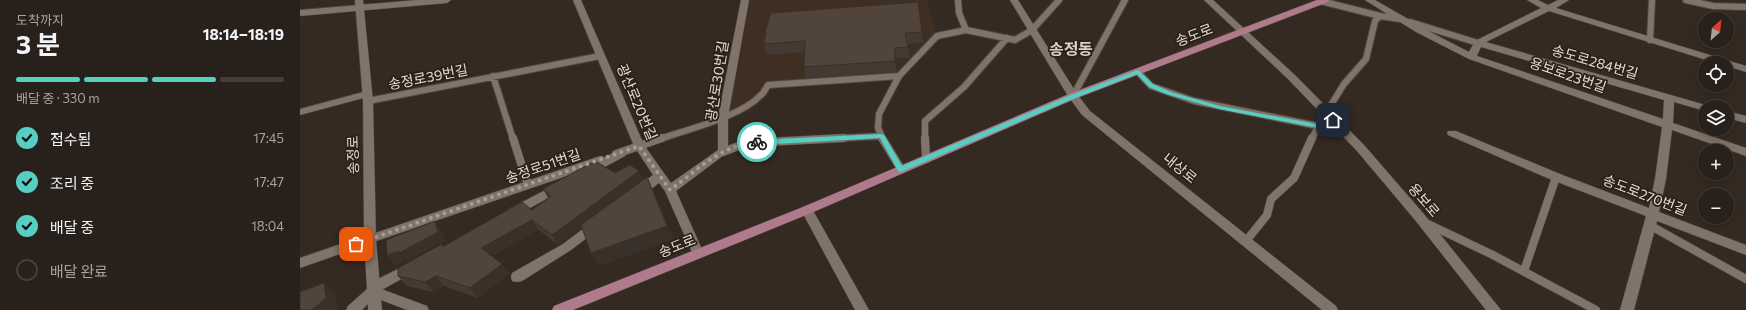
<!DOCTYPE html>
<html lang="ko">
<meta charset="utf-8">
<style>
:root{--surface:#28201a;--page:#342d27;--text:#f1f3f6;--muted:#a5a3a2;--line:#443e39;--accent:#57cec2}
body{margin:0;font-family:Commissioner,"Noto Sans KR",sans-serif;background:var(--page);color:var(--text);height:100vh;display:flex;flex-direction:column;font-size:15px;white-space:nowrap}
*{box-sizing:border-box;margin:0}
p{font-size:13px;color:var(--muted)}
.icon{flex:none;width:22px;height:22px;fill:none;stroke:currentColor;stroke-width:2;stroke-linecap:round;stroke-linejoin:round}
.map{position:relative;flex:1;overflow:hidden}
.panel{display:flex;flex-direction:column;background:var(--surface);width:300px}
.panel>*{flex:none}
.needle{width:26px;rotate:27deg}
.fabs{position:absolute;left:1398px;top:12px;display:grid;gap:8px}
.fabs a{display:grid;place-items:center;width:36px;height:36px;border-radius:50%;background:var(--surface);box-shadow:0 2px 10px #0003,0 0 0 1px var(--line);font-size:20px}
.pin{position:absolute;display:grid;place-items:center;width:34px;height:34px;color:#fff;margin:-17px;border-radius:8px;box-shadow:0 2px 6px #0006}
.courier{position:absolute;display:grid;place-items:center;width:40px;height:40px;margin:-20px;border:3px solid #57cec2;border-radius:50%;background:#fff;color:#222;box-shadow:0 1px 5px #0007}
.summary em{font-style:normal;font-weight:700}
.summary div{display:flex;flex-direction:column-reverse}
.summary{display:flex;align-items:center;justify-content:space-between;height:68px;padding:0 16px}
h1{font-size:26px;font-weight:700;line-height:30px}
.bar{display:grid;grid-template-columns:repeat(4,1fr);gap:6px 4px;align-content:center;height:48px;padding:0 16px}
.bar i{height:5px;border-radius:3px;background:var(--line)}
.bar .current{background:var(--accent)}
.bar p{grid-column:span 4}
ol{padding:0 16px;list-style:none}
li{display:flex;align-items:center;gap:12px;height:44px}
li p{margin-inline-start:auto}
li .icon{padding:4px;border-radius:50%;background:var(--accent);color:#111;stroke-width:4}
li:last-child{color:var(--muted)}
li i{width:22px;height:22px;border:2px solid var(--line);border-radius:50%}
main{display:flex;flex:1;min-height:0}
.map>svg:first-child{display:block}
.built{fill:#3f2f22}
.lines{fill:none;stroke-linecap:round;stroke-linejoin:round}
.service-far1-casing{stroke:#504740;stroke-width:8}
.service-casing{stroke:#504740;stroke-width:9}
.minor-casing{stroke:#504740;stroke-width:1}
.tertiary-casing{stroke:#504740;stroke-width:1}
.secondary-casing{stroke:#504740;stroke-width:1}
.primary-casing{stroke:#504740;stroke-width:1}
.service-far1{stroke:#807369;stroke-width:6}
.service{stroke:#807369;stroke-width:8}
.minor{fill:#807369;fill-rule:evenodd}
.tertiary{fill:#807369;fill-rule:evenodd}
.secondary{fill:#807369;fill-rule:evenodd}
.primary{fill:#af7b8c;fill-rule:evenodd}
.wall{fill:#453a33}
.shaded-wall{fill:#383029}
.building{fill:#50443b;stroke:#383029}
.route{fill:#57cec2}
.done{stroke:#a59d96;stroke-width:4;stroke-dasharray:0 7.2}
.labels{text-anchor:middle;stroke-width:3.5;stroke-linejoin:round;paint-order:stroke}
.street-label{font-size:14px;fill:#e2dbd5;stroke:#2b2118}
.quarter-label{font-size:16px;font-weight:bold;fill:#decfc4;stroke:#2b2118}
</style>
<main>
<section class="panel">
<div class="summary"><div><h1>3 분</h1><p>도착까지</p></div><em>18:14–18:19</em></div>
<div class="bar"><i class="current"></i><i class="current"></i><i class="current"></i><i></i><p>배달 중 · 330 m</p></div>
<ol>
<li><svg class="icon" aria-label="check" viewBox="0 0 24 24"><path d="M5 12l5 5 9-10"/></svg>접수됨<p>17:45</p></li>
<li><svg class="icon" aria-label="check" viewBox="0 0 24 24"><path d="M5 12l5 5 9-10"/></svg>조리 중<p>17:47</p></li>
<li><svg class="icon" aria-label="check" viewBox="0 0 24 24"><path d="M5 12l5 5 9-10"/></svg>배달 중<p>18:04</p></li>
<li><i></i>배달 완료</li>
</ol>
</section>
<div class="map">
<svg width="1446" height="310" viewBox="0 0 1446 310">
<rect width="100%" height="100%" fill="#352a22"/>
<!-- built -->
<path class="built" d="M445,0H627L637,36L599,76L469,85L462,95L423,117Z"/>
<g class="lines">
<!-- service-far1 casing -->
<g class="service-far1-casing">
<path id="service-far1" d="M658,0L659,13L666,30L715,40L732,30L759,0
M1386,0L1413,6L1446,7
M1021,1L1080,16
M1110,22L1178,43
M1350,40L1352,0
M838,72L851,86L894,101L1018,126
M193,76L213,139
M773,96L825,0
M68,101L300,56
M360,139C389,129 440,117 461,95C464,93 466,88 468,85L599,76
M525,139L581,136
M583,139L578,128L579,114L599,76L637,36L666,30
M625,139V121L664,87L707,38
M1012,139L1018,126L1044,84L1066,59L1075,21L1080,16L1100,19"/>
</g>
<!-- service casing -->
<g class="service-casing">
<path id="service" d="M213,138L228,185
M582,138L601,169
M625,138L626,159
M423,152L446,143L544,138
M316,154L362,138
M1126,223L1191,254L1296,310
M1351,226L1446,279
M70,239L301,160
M946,241L967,215L971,199L994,178L1012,138
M1224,271L1256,177"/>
</g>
<!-- minor casing -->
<g class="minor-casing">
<path id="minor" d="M117,0H151L147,3L0,16V10Z
M273,0H281L344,145L371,183L418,150V117L441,0H449L428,117V152L376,191L404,254L402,257L398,259L394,257L365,191L359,183C352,188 343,198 334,195L332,192L334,189L353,175L334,146Z
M904,0H913L995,75L1064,145L1123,213L1201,310H1186L1115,220L1057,151L988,79Z
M1065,0H1075L1136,35L1169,52L1175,41L1241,8L1227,0H1238L1248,5L1258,0H1269L1256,8L1446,66V72L1427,66V63H1416L1249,11L1186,42L1409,106V107H1405V111L1374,102L1373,123L1446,148V156L1372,130L1366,179L1359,212L1446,245V255L1357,221L1334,310H1320L1346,216L1252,180L1148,135L1147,133L1148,131H1156L1260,174L1349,208L1355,179L1362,127L1169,59L1116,32ZM1181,47L1364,100L1363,119L1177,56Z
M67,91L71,92L72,94L71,96L0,115V109Z
M1427,111L1446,116V123L1427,118Z
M321,149L325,150L326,153L325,156L290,175H282L280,172L282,169Z
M259,183L263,184L265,187L263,190L217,215L213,216L209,215L207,212L209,209Z
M507,206L511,207L569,310H555L501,210L503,207Z
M296,220L300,222L302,225L300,228L271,250L222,281L217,282L212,281L211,277L212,273L263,244L292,222Z
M70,234L74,236L76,239L74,242L0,268V258Z
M110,263L114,264L116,268L114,272L78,292L73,293L68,292L67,288L68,284Z"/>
</g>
<!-- tertiary casing -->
<g class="tertiary-casing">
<path id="tertiary" d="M55,0H63L73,101L76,239L82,310H68V304L62,310H46L48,306L67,289L64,239L63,101Z"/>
</g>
<!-- secondary casing -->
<g class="secondary-casing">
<path id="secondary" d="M710,0H718L777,94L790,111L1036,306L1038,310H1022L782,115L768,96Z
M73,286L127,306L129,310H107L68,295L66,291L68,287Z"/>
</g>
<!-- primary casing -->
<g class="primary-casing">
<path id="primary" d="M1017,0H1029L1028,2L777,98L511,213L273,310H252L254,306L503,207L769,94Z"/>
</g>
<!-- service-far1 -->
<use href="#service-far1" class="service-far1"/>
<!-- service -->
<use href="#service" class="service"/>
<!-- minor -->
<use href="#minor" class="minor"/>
<!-- tertiary -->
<use href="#tertiary" class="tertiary"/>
<!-- secondary -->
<use href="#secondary" class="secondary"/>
<!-- primary -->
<use href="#primary" class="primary"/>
</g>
<!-- wall -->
<path class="wall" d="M465,32H622L623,42L607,44L610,58H597V72L506,78L504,67L505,52L467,55L464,44L466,36Z
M339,171L343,180L353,190L373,239L299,266L291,253L282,227L258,245L239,230L192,256L202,264L209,274L178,298L144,286L133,292L106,286L98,276L143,246L232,210L248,198L243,189L315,173Z"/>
<!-- shaded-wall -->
<path class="shaded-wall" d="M595,48L597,58V72L595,61Z
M339,171L343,181L258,245L252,235Z
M347,177L373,239L299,266L291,253Z
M232,220L239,230L189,258L181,248Z
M135,221L142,231L145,241L106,262L105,261L95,265L87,255Z
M202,264L209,274L178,298L170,288Z
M136,276L144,286L133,292L125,282Z
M24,283L36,296L38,310H12Z"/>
<!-- building -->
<path class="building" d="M618,2L622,32L605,33L608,47L595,48V61L504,67L505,41L464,44L466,32H465L471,13Z
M295,161L315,173L330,165L339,171L252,235L232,220L181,248L202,264L170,288L136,276L125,282L98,276V268L142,244V247L222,202L232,210L251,196L243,189Z
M347,177L367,226L291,253L281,225Z
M135,221L138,232L99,253V251L87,255L86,240Z
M24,283L26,298L12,310H0V292Z"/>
<!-- route -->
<path class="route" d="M838,70L853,84L871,92L920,106L1017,124L1024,112L1026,111L1036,120L1031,121L1027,117L1021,127L1018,128L919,109L866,94L849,87L837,74L775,98L601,172L598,171L580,138L457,145L454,142L457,140L581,134L584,135L602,166L771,95Z"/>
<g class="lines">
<!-- done -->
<path class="done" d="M56,244L339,146L370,190C396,171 423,144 457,142"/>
</g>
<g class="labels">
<!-- street labels -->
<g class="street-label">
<text transform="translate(894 35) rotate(-21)" y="5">송도로</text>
<text transform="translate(1295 62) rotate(16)" y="5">송도로284번길</text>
<text transform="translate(1268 75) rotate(19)" y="5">용보로23번길</text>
<text transform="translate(128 77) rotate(-11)" y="5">송정로39번길</text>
<text transform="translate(417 81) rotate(-81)" y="5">광산로30번길</text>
<text transform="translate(337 102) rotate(67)" y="5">광산로20번길</text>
<text transform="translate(53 155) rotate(-91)" y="5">송정로</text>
<text transform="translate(243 166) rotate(-19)" y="5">송정로51번길</text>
<text transform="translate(880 168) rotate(39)" y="5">내상로</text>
<text transform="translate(1345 195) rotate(21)" y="5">송도로270번길</text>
<text transform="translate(1124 200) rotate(49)" y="5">용보로</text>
<text transform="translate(377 246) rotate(-22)" y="5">송도로</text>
</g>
<!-- quarter labels -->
<g class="quarter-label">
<text x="771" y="55">송정동</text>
</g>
</g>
</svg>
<div class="fabs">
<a><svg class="needle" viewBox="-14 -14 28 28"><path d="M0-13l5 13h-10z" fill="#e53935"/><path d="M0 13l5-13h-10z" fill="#a5a3a2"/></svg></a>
<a><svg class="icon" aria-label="locate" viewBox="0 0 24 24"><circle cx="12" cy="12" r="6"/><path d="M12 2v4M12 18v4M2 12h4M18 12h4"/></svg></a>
<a><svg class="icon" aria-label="layers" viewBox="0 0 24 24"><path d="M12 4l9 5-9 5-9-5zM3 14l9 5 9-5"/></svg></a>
<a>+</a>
<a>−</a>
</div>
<div class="pin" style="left:56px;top:244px;background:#ea580c"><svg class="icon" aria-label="bag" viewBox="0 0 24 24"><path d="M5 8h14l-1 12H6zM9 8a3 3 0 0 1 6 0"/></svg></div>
<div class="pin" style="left:1033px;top:120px;background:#1f2937"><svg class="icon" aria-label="home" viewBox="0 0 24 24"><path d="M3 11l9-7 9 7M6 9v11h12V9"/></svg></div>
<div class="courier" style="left:457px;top:142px"><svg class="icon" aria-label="bike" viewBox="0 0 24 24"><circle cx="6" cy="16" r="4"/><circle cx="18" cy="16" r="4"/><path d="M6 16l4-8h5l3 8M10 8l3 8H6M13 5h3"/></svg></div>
</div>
</main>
